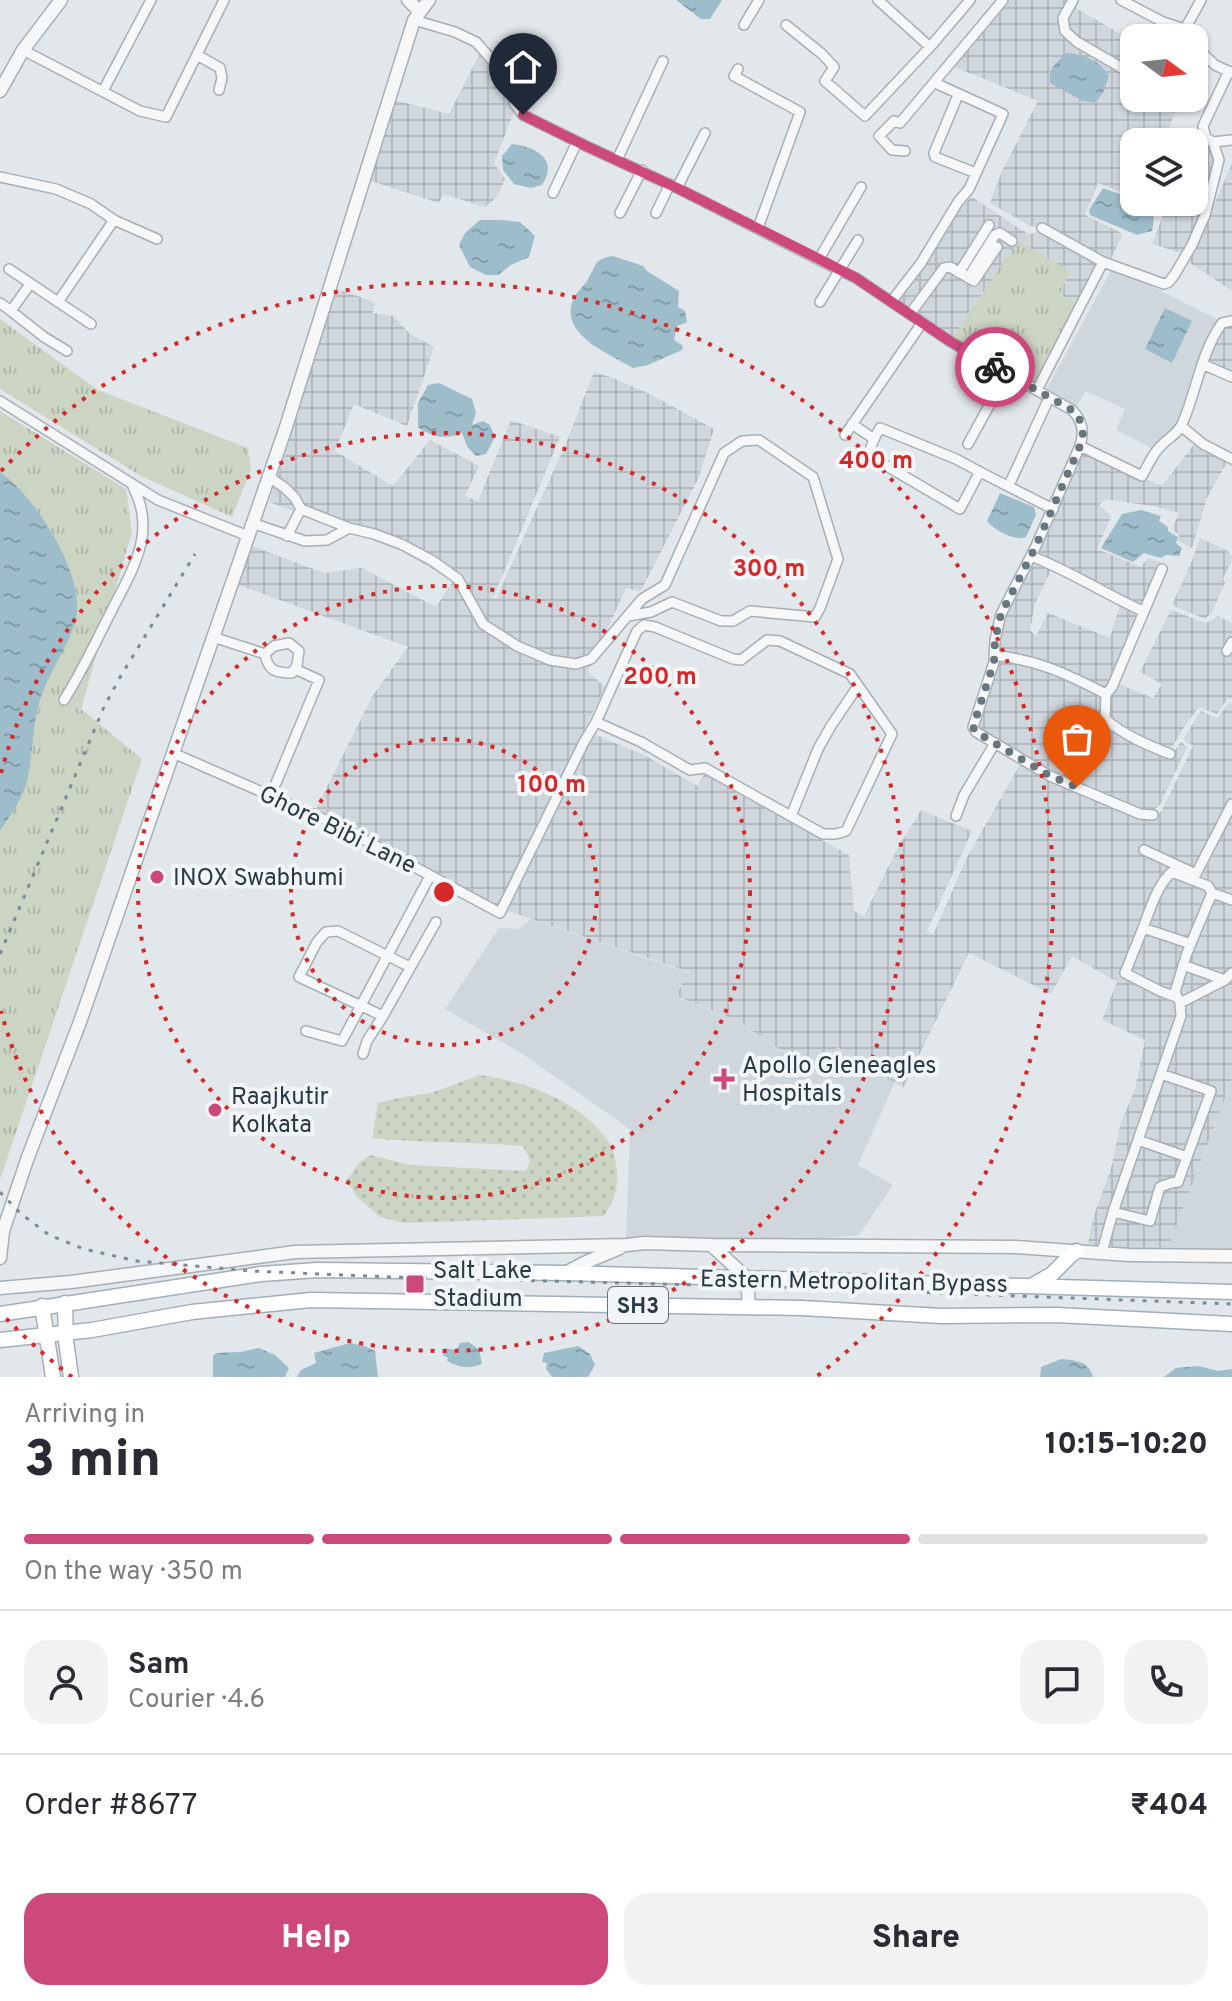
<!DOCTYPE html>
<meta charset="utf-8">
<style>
:root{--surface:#fff;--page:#f2f2f3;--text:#2b2b33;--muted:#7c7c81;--line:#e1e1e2;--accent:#ce497b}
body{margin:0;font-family:Overpass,sans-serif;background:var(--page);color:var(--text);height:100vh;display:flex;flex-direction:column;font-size:30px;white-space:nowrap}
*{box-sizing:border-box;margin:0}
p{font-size:26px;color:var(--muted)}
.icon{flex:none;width:44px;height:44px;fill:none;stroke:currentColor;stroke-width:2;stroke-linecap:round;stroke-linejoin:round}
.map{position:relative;height:1377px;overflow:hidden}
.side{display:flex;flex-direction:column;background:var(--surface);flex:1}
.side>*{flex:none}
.needle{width:52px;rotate:105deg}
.tools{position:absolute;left:1120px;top:24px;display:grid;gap:16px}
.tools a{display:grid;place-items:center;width:88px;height:88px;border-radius:16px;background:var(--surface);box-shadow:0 2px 6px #0004;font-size:40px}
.pin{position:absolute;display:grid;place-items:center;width:68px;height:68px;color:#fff;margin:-82px -34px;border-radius:50% 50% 50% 0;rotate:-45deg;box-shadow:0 0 8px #0007}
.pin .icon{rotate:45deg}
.courier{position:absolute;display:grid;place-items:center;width:80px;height:80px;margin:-40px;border:6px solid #ce497b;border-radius:50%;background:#fff;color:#222;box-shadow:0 2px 10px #0007}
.head em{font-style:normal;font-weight:800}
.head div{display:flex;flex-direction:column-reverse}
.head{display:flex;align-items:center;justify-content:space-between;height:136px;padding:0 24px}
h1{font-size:52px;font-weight:800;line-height:60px}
.bar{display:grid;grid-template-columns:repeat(4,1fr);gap:12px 8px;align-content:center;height:96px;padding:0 24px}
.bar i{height:10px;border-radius:6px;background:var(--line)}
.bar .current{background:var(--accent)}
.bar p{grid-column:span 4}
.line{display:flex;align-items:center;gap:20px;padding:0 24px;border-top:2px solid var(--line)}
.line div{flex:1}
.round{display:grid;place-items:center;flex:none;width:84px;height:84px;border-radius:24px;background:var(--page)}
.button{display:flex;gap:16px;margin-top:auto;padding:16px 24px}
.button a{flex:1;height:92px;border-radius:24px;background:var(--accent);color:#fff;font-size:32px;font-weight:800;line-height:92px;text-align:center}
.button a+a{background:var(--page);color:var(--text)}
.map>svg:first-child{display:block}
.built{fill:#d0d7dc}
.industrial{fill:url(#industrial-grid)}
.grass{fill:url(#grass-dots)}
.park{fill:url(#park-tufts)}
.water{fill:url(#water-ripples)}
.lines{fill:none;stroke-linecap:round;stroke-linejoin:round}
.minor-casing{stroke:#a7afb5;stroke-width:12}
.tertiary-casing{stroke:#a7afb5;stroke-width:15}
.secondary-casing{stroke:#a7afb5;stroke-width:17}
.primary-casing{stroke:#a2aeb6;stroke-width:17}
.minor{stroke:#f5f7f9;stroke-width:9}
.tertiary{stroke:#f5f7f9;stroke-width:12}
.secondary{stroke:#fff;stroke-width:14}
.primary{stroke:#fff;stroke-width:14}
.rail{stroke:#7c8a94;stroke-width:3;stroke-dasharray:4 8;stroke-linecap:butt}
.done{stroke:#6a767e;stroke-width:8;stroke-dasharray:0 14.4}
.route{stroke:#ce497b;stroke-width:10}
.ring{fill:none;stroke:#d62828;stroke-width:4;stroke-dasharray:4 8}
.poi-dot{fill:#ce497b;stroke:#f2f6f8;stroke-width:3}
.labels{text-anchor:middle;stroke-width:8;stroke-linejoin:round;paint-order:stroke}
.shield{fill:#f2f6f8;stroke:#667279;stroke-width:2}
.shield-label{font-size:22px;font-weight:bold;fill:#2a3943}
.street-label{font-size:24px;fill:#2a3943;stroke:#f2f6f8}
.poi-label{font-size:24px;fill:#2a3943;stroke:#f2f6f8;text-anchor:start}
.centre{fill:#d62828;stroke:#f2f6f8;stroke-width:4}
.ring-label{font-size:24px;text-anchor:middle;font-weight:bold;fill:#d62828;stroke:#f2f6f8;stroke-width:8;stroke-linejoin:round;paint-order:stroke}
</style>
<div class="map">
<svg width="1232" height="1377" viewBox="0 0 1232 1377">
<defs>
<pattern id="industrial-grid" width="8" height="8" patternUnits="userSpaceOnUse" patternTransform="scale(2)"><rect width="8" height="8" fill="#d0d7dc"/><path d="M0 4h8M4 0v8" fill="none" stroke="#b3b9be"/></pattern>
<pattern id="grass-dots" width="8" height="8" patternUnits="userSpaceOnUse" patternTransform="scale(2)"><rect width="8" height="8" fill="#ccd4c4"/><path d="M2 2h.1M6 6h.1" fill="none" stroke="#afb7aa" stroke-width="1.8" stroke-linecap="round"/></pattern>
<pattern id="park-tufts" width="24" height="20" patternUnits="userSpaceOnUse" patternTransform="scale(2)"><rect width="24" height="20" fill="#ccd4c4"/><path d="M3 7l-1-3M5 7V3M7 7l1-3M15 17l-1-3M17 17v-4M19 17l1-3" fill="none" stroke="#afb7aa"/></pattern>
<pattern id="water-ripples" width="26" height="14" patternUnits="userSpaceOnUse" patternTransform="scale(2)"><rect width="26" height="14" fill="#9ebdca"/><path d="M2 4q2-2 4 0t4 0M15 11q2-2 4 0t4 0" fill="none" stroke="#819ba6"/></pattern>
</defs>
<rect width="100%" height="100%" fill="#e2e7eb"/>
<!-- built -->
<path class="built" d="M1113,267L1219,320L1211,333L1180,422L1155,450L1116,430L1125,409L1086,391L1076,407L1046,390Z
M531,919L689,973L677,997L736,1020L819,1076L836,1047L895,1082L858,1165L893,1185L859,1235L793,1241L626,1238L630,1129L521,1053L445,1009L499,928L519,929Z
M1232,1079V1251H1167Z"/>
<!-- industrial -->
<path class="industrial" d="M1007,0H1070L1069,4L1134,42V98H1182L1166,134L1191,142H1134V197L1098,183L1085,215L1123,234L1109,263L1047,228L1030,226L990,203L1002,171L1038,101L952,66Z
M480,53L505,82L509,103L514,112L494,163L505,179L497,197L485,207L443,194L439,203L371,181L394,100L449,114Z
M1201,137L1214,148L1216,164L1201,217L1184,254L1152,244L1165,210L1146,202H1194L1193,142Z
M1232,163V291L1189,262Z
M972,197L1028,234L1042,232L1101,264L1078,304L1059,295L1018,242L952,338L896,302L923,265L961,206Z
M337,289L375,302L373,313L393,316L410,334L434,347L407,426L354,404L335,451L393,486L430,440L479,466L465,496L478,501L511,420L560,437L494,596L485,594L496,599L566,443L594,372L613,378L652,395L714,429L699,477L641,591L626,588L588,672L605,687L584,730L646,756L697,786L704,774L849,855L854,911L864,916L898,847L921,810L972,831L927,931L933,935L967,857L1022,761L1157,817L1163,808L1193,746L1183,739L1201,711L1217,718L1230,702L1232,703V797L1195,871H1181L1201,879L1232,814V1079L1167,1251L1087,1248L1093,1218L1112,1165L1120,1125L1135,1089L1145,1040L1102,1020L1117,982L1072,956L1051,994L969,953L903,1088L837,1047L820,1076L736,1020L676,996L689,972L499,908L315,811L373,695L408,647L236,584L249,545L324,573L362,568L436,607L453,581L391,545L269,502L293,430L305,374Z
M1232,326V374L1207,363L1208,351L1225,328Z
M1195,443L1228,460L1207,498L1192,548L1178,541L1179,535L1172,529L1179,513L1158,507L1105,499L1099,505L1111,516L1097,549L1141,567L1148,558L1161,563L1141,608L1107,591L1063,564L1035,553L1084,451L1162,486Z
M1200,538L1228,551L1232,557L1231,563L1223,578L1225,583L1212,612L1205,619L1172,605L1191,563Z
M1033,561L1052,568L1035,604L1030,630L1036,636L1048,613L1110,638L1120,605L1138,613L1110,685L1104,689L1070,671L1026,655L998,654L997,640L1004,616Z
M1171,610L1206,623L1218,616L1232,623V634L1222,654L1227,657L1232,649V699L1228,698L1217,714L1199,707L1186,724L1170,751L1120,727L1108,715L1109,695L1119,684L1153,698L1162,684L1140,672Z
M1000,659L1024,661L1104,696L1102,720L1170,757L1181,742L1187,747L1160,805L1151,812L1139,811L1052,773L979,731L978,724Z"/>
<!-- grass -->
<path class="grass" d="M480,1075C527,1082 580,1101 608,1141C613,1147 614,1157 616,1164C620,1184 615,1200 604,1216L405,1223L380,1217L357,1197L347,1180L359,1163L370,1155L411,1165L526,1171L530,1160L523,1146C473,1142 422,1143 372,1138L378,1103L404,1097L431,1093Z"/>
<!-- park -->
<path class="park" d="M1018,241L1070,271L1060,294L1077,303L1036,386L952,338Z
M0,319L98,390L248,448L251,469L232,517L141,476L0,389Z
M0,411L126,489L132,532L81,709L142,759L0,1180Z"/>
<!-- water -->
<path class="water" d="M676,0H722L710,19H701Z
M1067,53C1083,54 1101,61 1109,76L1103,93L1094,103L1081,100L1050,83C1048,69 1056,62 1067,53Z
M512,144C536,147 559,159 542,185L531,188L514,184L503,170L502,156Z
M1103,188L1134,199V202C1153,202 1156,214 1152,231L1137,235L1090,215L1089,210Z
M480,220H502L520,222L535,236L529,257L511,265L498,275H486L470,267L459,245L465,233Z
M613,256L643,266L647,271L679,291L678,307L685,311L687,322L677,326L674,340L683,346L682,350L648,365L633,368C610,354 559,335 573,300C576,292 584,287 588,279C597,265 593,259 613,256Z
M1165,308L1192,321L1172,363L1145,349Z
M439,383L472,399L476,413L472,425L483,421L490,425L495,437L486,454L476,456L468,448L462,433C441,440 436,437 418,428V403L428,385Z
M0,472C35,496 86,575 76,619C68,649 47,674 39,704C32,729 33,752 28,777C24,797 11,814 0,831Z
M1000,493L1034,507L1036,515L1026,537C1014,541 995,531 987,521Z
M1141,510L1161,516L1159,521L1168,527V531L1178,537L1176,543L1182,548L1179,556L1166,555L1161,558L1144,553L1133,562L1101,548L1122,514Z
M469,1342L479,1350L482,1364C469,1369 460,1368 447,1361L448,1358L443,1355L444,1348L456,1350L460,1343Z
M350,1343L365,1346L375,1351L378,1377H297L301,1370L316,1363L314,1353Z
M578,1346L590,1354L595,1365L588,1377H552L546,1369L547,1363L542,1362L544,1353Z
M259,1348L275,1355L289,1368L285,1377H213V1356L216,1353L240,1352Z
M1061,1359C1075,1360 1089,1361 1093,1377H1040L1041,1367Z
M1198,1366L1218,1371L1232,1369V1377H1164L1176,1368Z"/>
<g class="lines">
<!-- minor casing -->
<g class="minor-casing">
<path id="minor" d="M878,0L930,47
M1073,0L1063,18L1065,31L1077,42L1122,68
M1121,0L1163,22L1185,29
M414,20L455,32L476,42L508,78L515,104L523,115L586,146L677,188L839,270L856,278L951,342L1072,410C1083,421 1084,432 1080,446L1035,548L1001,614L995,640L994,662L973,727L976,732L1050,776L1140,814L1153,815
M744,25L759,0
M786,25L822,54L834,67L825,81L865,116L930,47L970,0
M1188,38L1185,29L1201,0
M1194,45L1215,65L1232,73
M23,50L140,111L166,117L224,0
M197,55L220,68L222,78L219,90
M738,69L734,76L800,112L758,228
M103,91L151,0
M958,95L934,153L935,157L976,173
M1213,142L1232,140
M905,151L892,150L879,136L894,121L900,123L1003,0
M617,160L663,61
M0,177L56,189L91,204L114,220L157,239
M677,188L705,133
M553,193L577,142
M620,213L642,170
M656,213L670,184
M819,259L861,187
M1103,262L1164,284L1169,282L1175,274L1192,245L1205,215L1219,160L1213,142L1206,138L1203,126L1229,71
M9,269L91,324
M959,273L989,225
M968,278L995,235L1000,233L1012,241
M58,302L114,220
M820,302L858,240
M891,302L921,263L958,202L969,189L1003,114L935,83
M0,303L11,311L30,284
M11,311L44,337L67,351
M910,314L944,268L950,267L974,281L997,247
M1202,364L1232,377
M1037,390L1103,262L1042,228
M0,401L158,500L248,536
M852,424L874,439L868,455L960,509L978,475L982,473L1053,509
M1181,426L1203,444L1232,459
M845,435L922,323
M874,439L880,428L956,459L982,473
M968,444L1007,373
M1080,446L1142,476C1147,467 1152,456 1158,449C1167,438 1178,435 1183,422C1197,389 1201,353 1222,323L1232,321
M268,476L285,488L295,498L301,509L349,528L374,534L401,544L433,561L458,579L483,624L517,646L550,660L576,664L591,659L642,599L665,585L724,453L742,441L759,440L813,477L838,559L820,608L815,617L750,611L733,621H721L672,602L651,612L628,616
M1009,485L1049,398
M252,523L305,541L327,540L349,528
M287,536L301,509
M1031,556C1070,571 1105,594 1143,611
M213,637L265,654L274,646L289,643L299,651L297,665L292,673C276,673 268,671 265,654
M1227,651L1232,642
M994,655C1040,661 1065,673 1106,694L1105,719C1124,735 1147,745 1170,754
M1106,694L1112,687L1162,569
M64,700C83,670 97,639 113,608C133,569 157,531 133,487
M173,753L335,824L500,913L584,742L596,722L637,631L644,625L655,627L733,659L741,660L767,640L780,641L850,674L892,734L846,831L836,834H823L705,768L690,770L641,742L596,722
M276,783L319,680L295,669
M791,816L818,749L831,726L858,686
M956,816L964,795L995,743
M1144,850L1196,874L1232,804
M1143,928C1150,910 1157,885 1172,872L1208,886L1212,893
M1183,965L1225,980
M1176,997L1160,991L1125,973L1143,928L1191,944
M1180,1003L1225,980L1232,973
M383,1016L299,977L317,942L326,932L338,931L410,967
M306,1031L342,1041L430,876
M363,1054L367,1041L383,1016L436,922
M1138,1140L1187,1157
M1113,1212L1150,1221L1160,1187L1171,1183L1178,1182L1211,1091L1161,1074
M1102,1252L1113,1212L1181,1016L1180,1003L1175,992L1187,953L1212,893L1232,900"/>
</g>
<!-- tertiary casing -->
<g class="tertiary-casing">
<path id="tertiary" d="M408,0L420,12
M0,91L23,50L61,0
M711,1245L1016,1247L1129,1255L1232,1256
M0,1258L3,1231L28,1157L80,1022L285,430L414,20L429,0
M565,1273L584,1263L620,1248
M0,1288L71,1282L295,1252L627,1245L645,1243L711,1245L747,1278L749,1308"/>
</g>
<!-- secondary casing -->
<g class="secondary-casing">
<path id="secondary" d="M65,1303L66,1341L71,1377
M42,1306L53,1377"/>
</g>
<!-- primary casing -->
<g class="primary-casing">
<path id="primary" d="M1033,1285L1052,1274L1071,1255L1077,1251
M0,1314L261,1274L317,1270L565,1273L1232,1292
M0,1340L92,1330L192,1312L311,1300L802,1308L941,1316L1057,1315L1232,1324"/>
</g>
<!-- minor -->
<use href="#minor" class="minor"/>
<!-- tertiary -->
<use href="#tertiary" class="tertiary"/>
<!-- secondary -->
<use href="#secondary" class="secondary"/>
<!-- primary -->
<use href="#primary" class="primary"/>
<!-- rail -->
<path class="rail" d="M0,954L104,707L119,679L195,554
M0,1192L20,1213L49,1235L84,1249L137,1261L252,1271L391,1277L777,1287L1232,1304"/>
</g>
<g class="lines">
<!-- done -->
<path class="done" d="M995,367L1072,410L1079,417L1083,435L1080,446L1035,548L1001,614L995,640L994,662L973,727L976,732L1050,776L1077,787"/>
<!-- route -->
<path class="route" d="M523,115L586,146L677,188L819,259L856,278L951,342L995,367"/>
</g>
<!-- distance rings -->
<g class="ring">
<circle cx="444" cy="892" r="153"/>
<circle cx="444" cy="892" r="306"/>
<path d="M1 773A459 459 0 1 1 1 1011"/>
<path d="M72 1377A611 611 0 0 1 1 1313M1 471A611 611 0 1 1 816 1377"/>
</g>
<!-- markers -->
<g class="poi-dot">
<circle cx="157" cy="877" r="8"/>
<path d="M720 1067h8v8h8v8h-8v8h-8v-8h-8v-8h8z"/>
<circle cx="215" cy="1110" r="8"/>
<rect x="405" y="1274" width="20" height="20" rx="4"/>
</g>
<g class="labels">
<!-- shield labels -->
<rect class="shield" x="608" y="1287" width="60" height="36" rx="6"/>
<g class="shield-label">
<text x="638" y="1313">SH3</text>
</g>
<!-- street labels -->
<g class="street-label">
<text transform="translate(338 829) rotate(26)" y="8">Ghore Bibi Lane</text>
<text transform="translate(854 1281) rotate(1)" y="8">Eastern Metropolitan Bypass</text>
</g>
<!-- poi labels -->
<g class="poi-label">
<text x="173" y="885">INOX Swabhumi</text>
<text x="742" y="1073">Apollo Gleneagles<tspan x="742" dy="28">Hospitals</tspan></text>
<text x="231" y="1104">Raajkutir<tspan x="231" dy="28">Kolkata</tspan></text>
<text x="433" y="1278">Salt Lake<tspan x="433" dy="28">Stadium</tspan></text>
</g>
</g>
<circle cx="444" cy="892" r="12" class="centre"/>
<g class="ring-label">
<text x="876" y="468">400 m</text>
<text x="769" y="576">300 m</text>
<text x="660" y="684">200 m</text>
<text x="552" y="792">100 m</text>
</g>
</svg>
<div class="tools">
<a><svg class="needle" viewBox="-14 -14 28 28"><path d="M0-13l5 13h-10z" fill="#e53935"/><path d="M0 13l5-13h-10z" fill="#7c7c81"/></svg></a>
<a><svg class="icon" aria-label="layers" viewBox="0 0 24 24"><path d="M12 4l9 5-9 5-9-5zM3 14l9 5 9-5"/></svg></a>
</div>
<div class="pin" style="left:1077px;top:787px;background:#ea580c"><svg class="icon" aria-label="bag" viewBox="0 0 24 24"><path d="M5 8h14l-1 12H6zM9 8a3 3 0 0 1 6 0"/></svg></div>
<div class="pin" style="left:523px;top:115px;background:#1f2937"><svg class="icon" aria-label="home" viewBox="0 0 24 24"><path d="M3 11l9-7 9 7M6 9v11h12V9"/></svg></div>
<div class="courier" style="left:995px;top:367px"><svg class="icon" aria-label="bike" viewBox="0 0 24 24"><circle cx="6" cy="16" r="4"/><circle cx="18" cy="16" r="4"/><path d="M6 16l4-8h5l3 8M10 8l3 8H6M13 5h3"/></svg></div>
</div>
<section class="side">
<div class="head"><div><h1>3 min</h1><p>Arriving in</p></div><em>10:15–10:20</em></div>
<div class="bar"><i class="current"></i><i class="current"></i><i class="current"></i><i></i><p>On the way · 350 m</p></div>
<div class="line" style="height:144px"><a class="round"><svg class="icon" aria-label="person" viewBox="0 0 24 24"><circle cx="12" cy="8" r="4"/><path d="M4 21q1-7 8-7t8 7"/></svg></a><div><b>Sam</b><p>Courier · 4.6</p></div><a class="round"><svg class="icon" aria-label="chat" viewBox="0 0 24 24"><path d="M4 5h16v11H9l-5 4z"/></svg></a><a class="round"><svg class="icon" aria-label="phone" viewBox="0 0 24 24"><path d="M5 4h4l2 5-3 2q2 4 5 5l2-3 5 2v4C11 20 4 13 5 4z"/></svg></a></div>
<div class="line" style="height:104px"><div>Order #8677</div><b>₹404</b></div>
<div class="button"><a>Help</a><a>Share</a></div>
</section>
